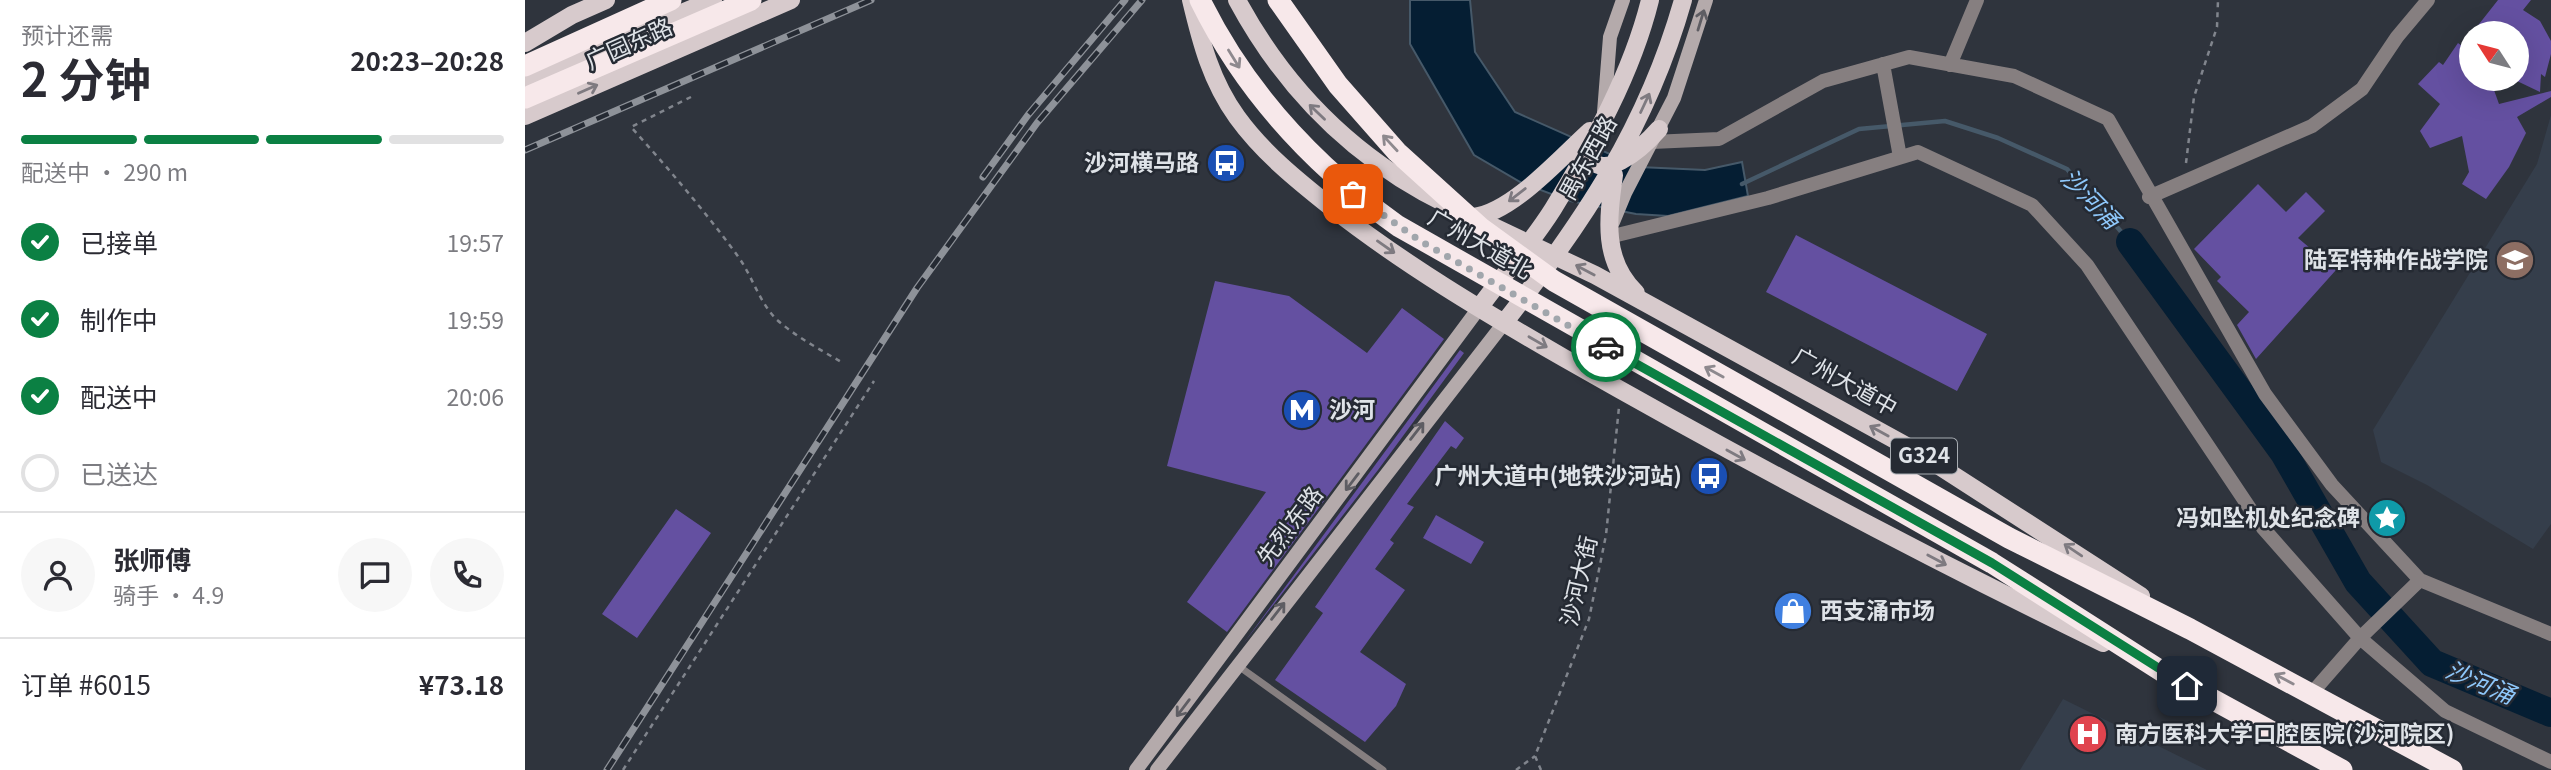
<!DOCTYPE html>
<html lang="zh">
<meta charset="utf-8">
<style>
:root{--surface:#fff;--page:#f7f7f7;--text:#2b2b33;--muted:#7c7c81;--line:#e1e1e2;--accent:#0b8043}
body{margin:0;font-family:Georgia,"Noto Sans SC",serif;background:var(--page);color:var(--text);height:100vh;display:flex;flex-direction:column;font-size:26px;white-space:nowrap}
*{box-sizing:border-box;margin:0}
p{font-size:23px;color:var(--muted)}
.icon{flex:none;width:38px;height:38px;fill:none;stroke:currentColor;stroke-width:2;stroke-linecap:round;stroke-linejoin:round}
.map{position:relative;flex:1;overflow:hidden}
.details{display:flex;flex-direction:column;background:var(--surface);width:525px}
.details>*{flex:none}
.needle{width:46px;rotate:306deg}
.fabs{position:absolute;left:1934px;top:21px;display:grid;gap:14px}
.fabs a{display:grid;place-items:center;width:70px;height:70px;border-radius:50%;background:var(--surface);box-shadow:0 7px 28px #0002;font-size:35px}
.pin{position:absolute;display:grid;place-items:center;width:60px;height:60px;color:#fff;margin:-30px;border-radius:14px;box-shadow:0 4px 10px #0006}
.courier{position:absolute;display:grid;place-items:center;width:70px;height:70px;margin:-35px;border:5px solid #0b8043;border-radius:50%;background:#fff;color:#222;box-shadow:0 2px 9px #0007}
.headline em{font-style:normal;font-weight:700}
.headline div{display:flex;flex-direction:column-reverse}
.headline{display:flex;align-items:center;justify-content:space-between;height:119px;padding:0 21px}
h1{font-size:46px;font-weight:700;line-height:52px}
.bar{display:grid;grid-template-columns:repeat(4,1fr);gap:10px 7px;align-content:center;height:84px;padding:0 21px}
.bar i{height:9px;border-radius:5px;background:var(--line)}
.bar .selected{background:var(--accent)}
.bar p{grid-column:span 4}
.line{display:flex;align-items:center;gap:18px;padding:0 21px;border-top:2px solid var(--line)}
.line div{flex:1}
.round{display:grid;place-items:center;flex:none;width:74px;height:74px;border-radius:37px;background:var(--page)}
ol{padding:0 21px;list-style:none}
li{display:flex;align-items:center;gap:21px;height:77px}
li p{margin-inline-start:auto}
li .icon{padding:7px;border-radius:50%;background:var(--accent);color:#fff;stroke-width:4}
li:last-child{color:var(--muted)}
li i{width:38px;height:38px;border:4px solid var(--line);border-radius:50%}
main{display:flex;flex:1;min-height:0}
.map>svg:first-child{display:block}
.built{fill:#353e4b}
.water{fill:#051e33;stroke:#465969;stroke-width:2}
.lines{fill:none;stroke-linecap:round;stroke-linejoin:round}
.stream{stroke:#465969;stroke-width:4.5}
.river{stroke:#051e33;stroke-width:28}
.building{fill:#6450a1}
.path{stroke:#81858d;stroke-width:2.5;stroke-dasharray:5 5;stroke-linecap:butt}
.lane{stroke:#867f80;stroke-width:7}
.street{stroke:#867f80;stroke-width:14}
.secondary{stroke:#b4aaab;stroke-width:14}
.primary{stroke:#d7cacc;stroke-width:18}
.highway{stroke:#f7e8ea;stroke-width:21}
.rail-casing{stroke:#8e9299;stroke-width:7}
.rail{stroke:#252a33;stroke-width:4.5;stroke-dasharray:13;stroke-linecap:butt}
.oneway{stroke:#5e5d63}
.oneway2{stroke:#8e898e}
.oneway3{stroke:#7e7a80}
.done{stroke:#a1a6ac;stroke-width:7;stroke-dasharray:0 12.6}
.route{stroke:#0b8043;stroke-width:9}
.labels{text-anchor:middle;stroke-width:5;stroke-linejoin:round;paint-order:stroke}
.shield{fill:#252a33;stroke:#a7acb2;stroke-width:2}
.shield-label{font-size:21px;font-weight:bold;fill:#dfe3e8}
.street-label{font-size:23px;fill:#dfe3e8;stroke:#252a33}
.poi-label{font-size:23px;font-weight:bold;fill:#dfe3e8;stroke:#252a33;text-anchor:end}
.water-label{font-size:24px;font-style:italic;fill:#8ec7fa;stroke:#252a33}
</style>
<main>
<section class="details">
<div class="headline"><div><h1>2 分钟</h1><p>预计还需</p></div><em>20:23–20:28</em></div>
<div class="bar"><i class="selected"></i><i class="selected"></i><i class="selected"></i><i></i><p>配送中 · 290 m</p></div>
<ol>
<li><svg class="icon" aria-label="check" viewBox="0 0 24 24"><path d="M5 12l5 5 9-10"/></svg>已接单<p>19:57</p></li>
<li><svg class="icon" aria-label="check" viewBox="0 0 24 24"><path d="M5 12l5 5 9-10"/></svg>制作中<p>19:59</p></li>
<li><svg class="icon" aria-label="check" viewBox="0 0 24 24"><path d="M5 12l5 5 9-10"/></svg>配送中<p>20:06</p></li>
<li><i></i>已送达</li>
</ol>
<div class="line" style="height:126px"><a class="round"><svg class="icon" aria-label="person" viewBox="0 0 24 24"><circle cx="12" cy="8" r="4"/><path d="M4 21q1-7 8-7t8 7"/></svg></a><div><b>张师傅</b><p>骑手 · 4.9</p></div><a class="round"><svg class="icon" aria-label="chat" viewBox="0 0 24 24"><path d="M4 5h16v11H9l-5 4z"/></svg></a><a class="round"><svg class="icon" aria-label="phone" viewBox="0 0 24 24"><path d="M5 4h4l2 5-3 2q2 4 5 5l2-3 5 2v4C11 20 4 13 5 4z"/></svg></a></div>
<div class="line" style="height:91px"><div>订单 #6015</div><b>¥73.18</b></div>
</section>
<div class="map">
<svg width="2026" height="770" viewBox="0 0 2026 770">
<rect width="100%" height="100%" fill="#2f343d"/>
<!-- built -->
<path class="built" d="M2026,115V524L2008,549L1902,485L1856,462L1848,430L2012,164Z
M1538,699L1682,770H1495Z"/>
<!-- water -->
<path class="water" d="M885,0H945L950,52L990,112L1114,167L1180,170L1217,162L1223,196L1143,216L1111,214L1045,201L997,183L949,155L885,44Z"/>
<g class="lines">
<!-- stream -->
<path class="stream" d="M1217,184L1334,129L1420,121L1473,138L1542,169L1605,242"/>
<!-- river -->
<path class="river" d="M1605,242L1759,453L1833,582L1907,663L2026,713"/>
</g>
<!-- building -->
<path class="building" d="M1973,0H2006L1998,10L2015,21L2026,41V54L2020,77L2016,74L2015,92L1992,81V33H1947Z
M1946,35V79H1965L1974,104L2026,91V97L1992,117L2001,133L1984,167L1961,199L1937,184L1944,172L1937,136L1905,148L1895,131L1915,104L1893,84L1914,62L1918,65L1933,43L1937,46Z
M1733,184L1761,212L1781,192L1800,211L1773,238L1811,270L1731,359L1712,325L1724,312L1692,281L1696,277L1669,249Z
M1271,235L1462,334L1432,391L1241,292Z
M690,281L764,296L842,353L877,308L919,339L702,632L662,602L741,492L642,466Z
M935,350L939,353L853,470L718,644Z
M920,421L939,438L931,449L926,446L882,504L889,507L865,540L869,543L850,569L880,590L835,652L881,684L871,706L840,742L750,680L798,613L790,607Z
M151,509L186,533L112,638L77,614Z
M911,515L959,542L946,564L898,538Z"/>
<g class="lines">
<!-- path -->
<path class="path" d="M166,97L106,127C143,168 179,210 212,255C227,275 233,300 251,319C271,337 296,350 318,363
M1661,163L1669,97L1692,27L1693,0
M98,770L349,381
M991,770L1010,756
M1016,770L1010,756L1064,619L1081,535L1094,407"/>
<!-- lane -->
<path class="lane" d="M712,665L858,770"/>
<!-- street -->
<path class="street" d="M1358,64L1375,157
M1425,65L1452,0
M1127,142L1194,139L1298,81L1384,57L1489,76L1583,119L1740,394L1807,485L1895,580L2026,634
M1624,197L1787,126L1837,89L1872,37L1903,0
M1084,237L1243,198L1393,152L1507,205L1562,265L1738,528L1835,638L1920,711L2026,762
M1786,694L1835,638L1895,580"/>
<!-- secondary -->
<path class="secondary" d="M1079,112L1085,37L1098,0
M1088,222L1100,193L1149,98L1181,0
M611,770L954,308
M632,770L979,323"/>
<!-- primary -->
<path class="primary" d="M666,0C676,42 686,81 712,117C738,153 773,181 807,208C880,265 959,312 1039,358C1216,459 1395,554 1578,643
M712,0C761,91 832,161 925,206
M0,43L47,15L81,0
M0,78L188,0
M0,116L266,0
M1061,148C1072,191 1120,145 1134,129
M1089,175C1083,219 1077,260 1111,293
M949,217C988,212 1036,157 1065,131
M956,221L1070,275L1394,453L1616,596
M954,308C978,275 1006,244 1028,209C1067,145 1107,73 1125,0
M979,323C1059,221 1122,127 1158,0"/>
<!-- highway -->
<path class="highway" d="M675,0C721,94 789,166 873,226L1467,563L1641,674L1817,770
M753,0L813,85L872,152L956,228L1029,281L1484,538L1665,629L1927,770
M0,66L146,0
M0,98L226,0"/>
<!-- rail casing -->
<g class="rail-casing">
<path id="rail" d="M0,150L346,0
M458,177L503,115L600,0
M82,770L392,288L512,123L617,0"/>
</g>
<!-- rail -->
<use href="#rail" class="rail"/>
</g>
<!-- one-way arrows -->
<defs><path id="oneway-shaft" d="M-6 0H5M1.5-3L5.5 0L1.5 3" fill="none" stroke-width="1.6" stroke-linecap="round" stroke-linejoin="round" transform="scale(1.75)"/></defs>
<g class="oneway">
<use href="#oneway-shaft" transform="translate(1176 20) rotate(-73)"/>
<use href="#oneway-shaft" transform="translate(892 431) rotate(-52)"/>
<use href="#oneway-shaft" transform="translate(827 482) rotate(127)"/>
<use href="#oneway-shaft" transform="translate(753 611) rotate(-52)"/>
<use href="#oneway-shaft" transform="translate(658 708) rotate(127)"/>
</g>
<g class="oneway2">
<use href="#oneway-shaft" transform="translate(709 59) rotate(58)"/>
<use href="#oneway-shaft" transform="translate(865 143) rotate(-133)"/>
<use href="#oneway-shaft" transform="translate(1189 372) rotate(-151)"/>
<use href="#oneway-shaft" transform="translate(1759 679) rotate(-152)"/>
</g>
<g class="oneway3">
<use href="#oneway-shaft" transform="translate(63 89) rotate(-24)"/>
<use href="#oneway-shaft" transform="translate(1120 103) rotate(-65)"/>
<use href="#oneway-shaft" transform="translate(792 112) rotate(-136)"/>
<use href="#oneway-shaft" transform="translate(992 195) rotate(142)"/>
<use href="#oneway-shaft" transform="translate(861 247) rotate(35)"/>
<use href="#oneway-shaft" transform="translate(1060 270) rotate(-152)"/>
<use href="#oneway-shaft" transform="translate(1013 342) rotate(30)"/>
<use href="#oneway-shaft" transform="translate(1354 431) rotate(-151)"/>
<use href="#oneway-shaft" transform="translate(1211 455) rotate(29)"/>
<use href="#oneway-shaft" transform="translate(1548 550) rotate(-146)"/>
<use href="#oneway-shaft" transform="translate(1412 560) rotate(28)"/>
</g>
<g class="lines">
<!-- done -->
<path class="done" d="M828,194L897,242L1081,347"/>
<!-- route -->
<path class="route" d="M1081,347L1467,563L1662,686"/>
</g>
<!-- icons -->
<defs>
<g id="bus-disc" transform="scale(2.0125)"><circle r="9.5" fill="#1a4fb4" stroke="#252a33"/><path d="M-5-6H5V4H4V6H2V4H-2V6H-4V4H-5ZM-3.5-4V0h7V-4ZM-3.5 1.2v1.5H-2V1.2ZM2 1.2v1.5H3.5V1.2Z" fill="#fff"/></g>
<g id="university-disc" transform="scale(2.0125)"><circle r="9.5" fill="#8d6e63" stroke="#252a33"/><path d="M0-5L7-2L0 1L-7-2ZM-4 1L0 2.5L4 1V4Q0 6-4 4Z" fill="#fff"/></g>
<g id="metro-disc" transform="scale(2.0125)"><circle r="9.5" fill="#1a4fb4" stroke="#252a33"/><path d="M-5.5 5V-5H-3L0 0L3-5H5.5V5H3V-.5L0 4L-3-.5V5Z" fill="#fff"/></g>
<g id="sight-disc" transform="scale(2.0125)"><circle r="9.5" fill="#0f9aa8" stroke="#252a33"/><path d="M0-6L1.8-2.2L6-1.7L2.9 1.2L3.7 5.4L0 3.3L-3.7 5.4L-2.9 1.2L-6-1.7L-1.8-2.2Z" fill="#fff"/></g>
<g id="shop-disc" transform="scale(2.0125)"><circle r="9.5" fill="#3f7fe0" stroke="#252a33"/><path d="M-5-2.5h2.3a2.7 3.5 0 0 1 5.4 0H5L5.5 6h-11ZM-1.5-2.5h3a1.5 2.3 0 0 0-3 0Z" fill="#fff"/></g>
<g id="hospital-disc" transform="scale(2.0125)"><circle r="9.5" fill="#e0444e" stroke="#252a33"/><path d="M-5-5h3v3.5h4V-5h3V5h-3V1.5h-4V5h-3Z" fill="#fff"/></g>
</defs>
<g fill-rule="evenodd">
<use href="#bus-disc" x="701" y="163"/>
<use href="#university-disc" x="1990" y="260"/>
<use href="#metro-disc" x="777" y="410"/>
<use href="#bus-disc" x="1184" y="476"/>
<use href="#sight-disc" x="1862" y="518"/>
<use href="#shop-disc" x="1268" y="611"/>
<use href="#hospital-disc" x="1563" y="734"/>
</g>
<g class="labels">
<!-- shield labels -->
<rect class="shield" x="1366" y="438.5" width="66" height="35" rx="5"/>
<g class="shield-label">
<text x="1399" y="463">G324</text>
</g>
<!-- street labels -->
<g class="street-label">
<text transform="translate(104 44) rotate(-24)" y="8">广园东路</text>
<text transform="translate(1063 158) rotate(-61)" y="8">禺东西路</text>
<text transform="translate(955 244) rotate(30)" y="8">广州大道北</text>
<text transform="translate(1320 382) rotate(29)" y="8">广州大道中</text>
<text transform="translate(765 526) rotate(-53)" y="8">先烈东路</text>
<text transform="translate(1054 581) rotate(-77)" y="8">沙河大街</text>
</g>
<!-- poi labels -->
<g class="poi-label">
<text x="674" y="171">沙河横马路</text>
<text x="1963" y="268">陆军特种作战学院</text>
<text x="804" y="418" text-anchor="start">沙河</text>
<text x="1157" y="484">广州大道中(地铁沙河站)</text>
<text x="1835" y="526">冯如坠机处纪念碑</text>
<text x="1295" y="619" text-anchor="start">西支涌市场</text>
<text x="1590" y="742" text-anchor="start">南方医科大学口腔医院(沙河院区)</text>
</g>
<!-- water labels -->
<g class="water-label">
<text transform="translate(1565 199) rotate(46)" y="8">沙河涌</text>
<text transform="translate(1955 683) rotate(23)" y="8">沙河涌</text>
</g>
</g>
</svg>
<div class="fabs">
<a><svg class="needle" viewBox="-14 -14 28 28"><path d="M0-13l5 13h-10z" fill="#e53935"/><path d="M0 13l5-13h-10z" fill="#7c7c81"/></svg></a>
</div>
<div class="pin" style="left:828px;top:194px;background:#ea580c"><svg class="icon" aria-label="bag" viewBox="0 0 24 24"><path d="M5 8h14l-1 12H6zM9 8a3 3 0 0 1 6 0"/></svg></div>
<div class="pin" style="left:1662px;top:686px;background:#1f2937"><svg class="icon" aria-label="home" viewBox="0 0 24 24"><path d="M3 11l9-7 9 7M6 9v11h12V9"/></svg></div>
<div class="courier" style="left:1081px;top:347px"><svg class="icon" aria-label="car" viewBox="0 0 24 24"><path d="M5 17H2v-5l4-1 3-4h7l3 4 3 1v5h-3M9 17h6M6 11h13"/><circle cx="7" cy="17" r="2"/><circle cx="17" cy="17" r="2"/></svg></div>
</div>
</main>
